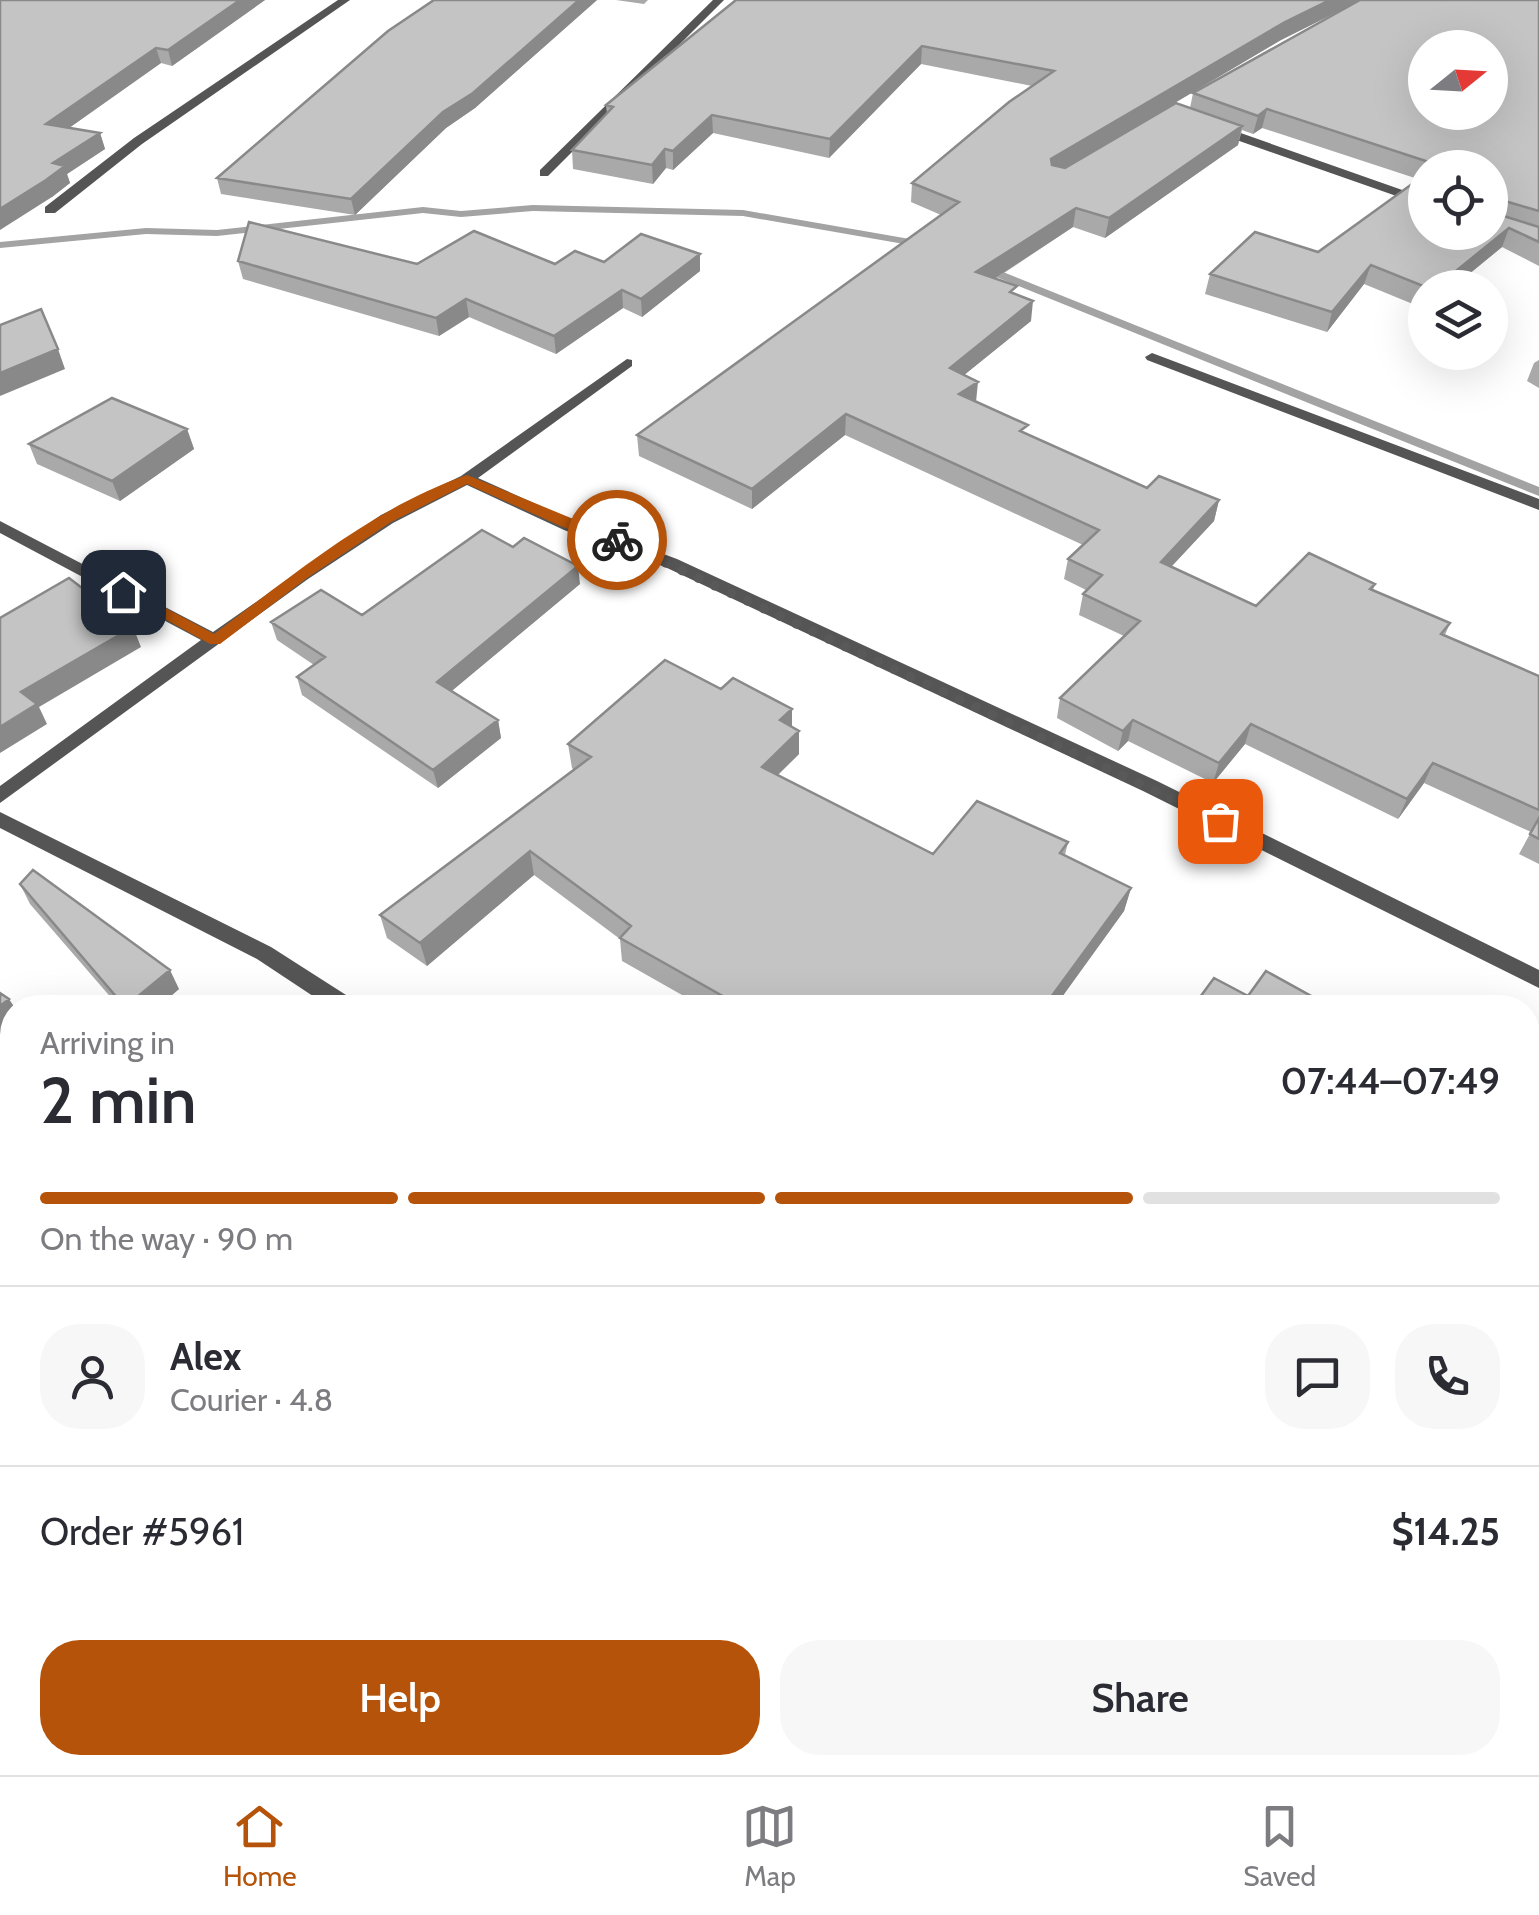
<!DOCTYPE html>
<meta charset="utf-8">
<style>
:root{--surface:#fff;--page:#f7f7f7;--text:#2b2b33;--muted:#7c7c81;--line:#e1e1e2;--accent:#b45309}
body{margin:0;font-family:Cabin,sans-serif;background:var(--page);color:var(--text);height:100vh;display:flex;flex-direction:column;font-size:38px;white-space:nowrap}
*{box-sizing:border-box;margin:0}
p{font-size:32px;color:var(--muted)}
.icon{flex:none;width:55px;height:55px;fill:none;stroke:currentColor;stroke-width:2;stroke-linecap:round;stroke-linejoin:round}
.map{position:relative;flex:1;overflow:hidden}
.side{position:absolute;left:0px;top:995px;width:1540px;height:780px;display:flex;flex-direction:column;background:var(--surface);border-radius:40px 40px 0 0;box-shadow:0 10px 40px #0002}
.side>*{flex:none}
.needle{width:65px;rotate:72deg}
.fabs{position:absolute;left:1408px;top:30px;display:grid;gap:20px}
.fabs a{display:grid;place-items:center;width:100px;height:100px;border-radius:50%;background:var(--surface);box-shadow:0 10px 40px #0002;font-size:50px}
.pin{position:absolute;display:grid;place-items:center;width:85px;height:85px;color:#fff;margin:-42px;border-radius:20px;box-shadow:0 5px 15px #0006}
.courier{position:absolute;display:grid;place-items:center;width:100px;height:100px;margin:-50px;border:8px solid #b45309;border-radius:50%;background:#fff;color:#222;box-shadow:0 2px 12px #0007}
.headline em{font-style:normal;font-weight:600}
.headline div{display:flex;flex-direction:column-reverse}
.headline{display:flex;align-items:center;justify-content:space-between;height:170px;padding:0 40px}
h1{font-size:65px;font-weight:600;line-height:75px}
.bar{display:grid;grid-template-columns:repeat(4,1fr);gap:15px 10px;align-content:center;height:120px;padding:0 40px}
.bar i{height:12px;border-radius:8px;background:var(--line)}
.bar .on{background:var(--accent)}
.bar p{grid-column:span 4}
.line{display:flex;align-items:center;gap:25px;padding:0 40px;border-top:2px solid var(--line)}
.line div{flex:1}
.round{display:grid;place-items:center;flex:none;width:105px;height:105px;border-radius:40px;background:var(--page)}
.button{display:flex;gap:20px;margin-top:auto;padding:20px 40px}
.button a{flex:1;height:115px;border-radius:40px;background:var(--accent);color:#fff;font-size:40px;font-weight:600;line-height:115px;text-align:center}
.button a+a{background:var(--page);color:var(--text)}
.tabs{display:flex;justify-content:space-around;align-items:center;height:140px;border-top:2px solid var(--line);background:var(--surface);font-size:28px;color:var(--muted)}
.tabs a{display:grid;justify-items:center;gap:5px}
.tabs .on{color:var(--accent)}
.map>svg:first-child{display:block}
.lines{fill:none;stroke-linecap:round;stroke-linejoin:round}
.stream{fill:#a3a3a3;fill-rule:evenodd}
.minor{fill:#555;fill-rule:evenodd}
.wall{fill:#a9a9a9;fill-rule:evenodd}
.shaded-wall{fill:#898989}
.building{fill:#c4c4c4;stroke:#898989;stroke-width:2.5;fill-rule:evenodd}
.route{fill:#b45309}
.done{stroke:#595959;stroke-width:10;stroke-dasharray:0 18}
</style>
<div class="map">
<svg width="1539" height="1775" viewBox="0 0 1539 1775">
<rect width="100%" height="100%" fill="#fff"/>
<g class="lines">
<!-- stream -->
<path class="stream" d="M533,205L743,210L927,242L933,245L927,248L743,216L533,211L461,217L423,213L217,236L146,234L0,248V242L146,228L217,230L423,207L461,211Z
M978,262L1539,487V496L974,268V264Z"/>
<!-- minor -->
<path class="minor" d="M338,0H350L142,144L55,213H45V207L134,138Z
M713,0H724L548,176H540V170Z
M1215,124L1425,198V206L1211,131L1209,128Z
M1152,353L1539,499V510L1147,360L1145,357Z
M627,359L632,360V366L478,478L576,522L677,559L1157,781L1539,970V988L1143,791L665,567L564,530L467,485L393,523L308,579L0,803V786L201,640L0,533V521L213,632L381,515L461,476Z
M0,812L271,947L357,1002L359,1008H331L257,959L0,828Z
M1528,1745L1539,1750V1775C1526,1775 1520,1775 1514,1762H1528Z"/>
</g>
<!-- wall -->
<path class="wall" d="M0,0H265L172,66L161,63L69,128L100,133L105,149L67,174L70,183L52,197Z
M434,0H597L475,108L446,128L355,215L221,194L217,178Z
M616,0H648L644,4Z
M736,0H1539V266L1502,247L1452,288H1425V309L1364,284L1327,332L1205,294L1210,274L1318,252L1422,187L1424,181L1262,128L1253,134L1242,130L1238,145L1105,238L1073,227L995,279L1016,294L1031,321L964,375L976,402L1026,434L1147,488L1219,500L1214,521L1171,567L1256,606L1375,584L1373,590L1450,623L1445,635L1539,676V864L1519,854L1531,832L1424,783L1398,819L1245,744L1213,783L1128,741L1118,751L1057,718L1060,698L1124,636L1079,615L1083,594L1086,590L1064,579L1068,559L1083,545L845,435L752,509L639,456L637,435L941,215L911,202L912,183L1032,86L921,64L829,158L713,133L673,170L666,168L653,184L573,169L572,150L607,114L606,105ZM1351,5L1193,93L1190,108L1065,168L1281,40ZM1425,168H1490L1425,232Z
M700,254V271L642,317L623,308L556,354L469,317L439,336L243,279L238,261L555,264L604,262Z
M1539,360V388L1527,381L1534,363Z
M187,429L194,449L120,501L37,464L29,444Z
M580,584L451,691L498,720L501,738L438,788L302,695L297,677L314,665L277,640L271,622L362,615Z
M721,689L792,709V727L799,754L778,775L933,854L1068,842L1065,855L1131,888L1124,911L1054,1008H705L622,961L620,939L534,875L427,966L387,938L380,915L574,770L572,768L568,744Z
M20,884L179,989L157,1008H120L30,904Z
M1539,1051V1705L1528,1698V1575L1530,1567L1536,1562L1528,1557V1077Z
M12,1085V1370L0,1362V1097Z
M1282,1762H1458L1456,1775H1279Z"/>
<!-- shaded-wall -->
<path class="shaded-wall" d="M240,0H265L172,66L168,50Z
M579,0H597L475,108L446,128L355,215L351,199L443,112Z
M1330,0H1361L1281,40L1048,178L1051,159L1285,22Z
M922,46L921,64L829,158L830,139Z
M156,48L161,63L52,140L46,124Z
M1267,109L1262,128L1253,134L1258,116Z
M712,115L713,133L673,170V151Z
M1242,126L1238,145L1105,238L1109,218Z
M100,133L105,149L67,174L70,183L52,197L0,230V209L53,163Z
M665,149L666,168L653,184L652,165Z
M1076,208L1073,227L974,292L976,272Z
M1509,228L1502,247L1452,288H1435Z
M700,254V271L642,317L641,299Z
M1371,265L1364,284L1327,332L1332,312Z
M622,290L623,308L556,354L554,336Z
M466,299L469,317L439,336L436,318Z
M1033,301L1031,321L948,388L950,368Z
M58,349L65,369L0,396V373Z
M978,382L976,402L959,394Z
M846,414L845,435L752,509V489Z
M187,429L194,449L120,501L112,481Z
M1219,500L1214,521L1156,583L1161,562Z
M578,566L580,584L441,700L437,682Z
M133,627L141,647L39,707L47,724L0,753V727L21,692Z
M792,709V733L780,720Z
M498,720L501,738L438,788L433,770Z
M1133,720L1128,741L1118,751L1123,731Z
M1251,724L1245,744L1213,783L1219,763Z
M799,731V754L762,790V767Z
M1433,763L1424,783L1398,819L1407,799Z
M530,851L534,875L427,966L420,943Z
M1131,888L1124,911L1054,1008H1043Z
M170,970L179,989L157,1008H126Z
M9,999L15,1008H12V1031L0,1041V1006Z"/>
<!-- building -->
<path class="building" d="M0,0H240L168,50L156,48L46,124L100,133L53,163L65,166L46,180L0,209Z
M434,0H579L473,93L443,112L351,199L217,178L388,31Z
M736,0H1330L1285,22L1051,159L1052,165L1065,168L1176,103L1242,126L1109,218L1076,208L976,272L1017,286L1010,292L1033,301L950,368L978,382L959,394L1028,425L1020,431L1147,488L1159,476L1219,500L1161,562L1256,606L1309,553L1375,584L1370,589L1450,623L1441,634L1539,676V810L1433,763L1407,799L1251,724L1219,763L1133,720L1123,731L1060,698L1140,621L1083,594L1102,575L1068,559L1099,530L846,414L752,489L637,435L959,202L912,183L1009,102L1054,71L922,46L830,139L712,115L673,151L665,149L652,165L572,150L613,107L606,105Z
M1360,0H1539V211L1498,199L1493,203L1494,213L1539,227V242L1509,228L1435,288H1428L1371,265L1332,312L1210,274L1255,232L1318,252L1412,184L1425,187V232H1490V168H1434L1438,165L1267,109L1258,116L1193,93ZM1425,48H1490V112H1425Z
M249,222L417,264L474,231L555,264L575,251L604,262L641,234L700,254L641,299L622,290L554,336L466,299L436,318L238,261Z
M41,309L58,349L0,373V325Z
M112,398L187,429L112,481L29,444Z
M482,530L513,547L524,538L578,566L437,682L498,720L433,770L297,677L325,657L271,622L321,590L362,615Z
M69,578L133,627L21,692L37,704L0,727V618Z
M665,660L721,689L733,678L792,709L780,720L799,731L762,767L933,854L977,801L1068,842L1060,853L1131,888L1043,1008H744L620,938L631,926L530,851L420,943L380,915L591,757L568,744Z
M1539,818V839L1530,834Z
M33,870L170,970L125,1007L20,884Z
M1266,971L1333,1008H1192L1214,978L1248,996Z
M0,993L9,999L0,1006Z
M1539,1063V1080L1533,1077Z
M12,1085V1364L0,1355V1097Z
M1539,1086V1534L1528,1527V1108Z
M12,1518V1762H723L738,1775H0V1530Z
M1539,1573V1684L1528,1677V1609Z
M1293,1762H1458L1456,1775H1289Z"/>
<!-- route -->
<path class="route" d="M467,475L624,540L617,545L565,528L467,484L391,522L307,578L220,644H210L116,592L128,588L214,634C292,576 374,507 467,475Z"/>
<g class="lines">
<!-- done -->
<path class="done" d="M617,540L1220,821"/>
</g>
</svg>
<div class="fabs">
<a><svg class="needle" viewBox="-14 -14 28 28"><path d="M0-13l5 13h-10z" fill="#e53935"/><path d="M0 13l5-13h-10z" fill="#7c7c81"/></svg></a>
<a><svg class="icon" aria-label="locate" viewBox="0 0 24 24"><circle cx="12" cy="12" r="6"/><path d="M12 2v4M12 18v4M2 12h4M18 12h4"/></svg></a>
<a><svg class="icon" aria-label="layers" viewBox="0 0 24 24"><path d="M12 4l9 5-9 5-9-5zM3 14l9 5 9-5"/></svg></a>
</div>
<div class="pin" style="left:1220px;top:821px;background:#ea580c"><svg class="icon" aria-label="bag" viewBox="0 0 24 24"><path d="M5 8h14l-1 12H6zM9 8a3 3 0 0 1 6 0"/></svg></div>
<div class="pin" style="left:123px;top:592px;background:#1f2937"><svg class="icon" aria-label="home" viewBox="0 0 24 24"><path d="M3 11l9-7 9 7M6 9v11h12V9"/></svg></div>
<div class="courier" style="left:617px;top:540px"><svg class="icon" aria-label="bike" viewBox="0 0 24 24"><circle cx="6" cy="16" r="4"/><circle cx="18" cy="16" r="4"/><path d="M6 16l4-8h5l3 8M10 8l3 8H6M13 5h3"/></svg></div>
<section class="side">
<div class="headline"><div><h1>2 min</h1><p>Arriving in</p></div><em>07:44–07:49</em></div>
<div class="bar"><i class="on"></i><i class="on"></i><i class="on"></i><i></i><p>On the way · 90 m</p></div>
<div class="line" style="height:180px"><a class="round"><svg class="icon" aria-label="person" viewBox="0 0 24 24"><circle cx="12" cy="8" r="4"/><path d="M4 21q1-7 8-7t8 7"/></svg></a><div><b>Alex</b><p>Courier · 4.8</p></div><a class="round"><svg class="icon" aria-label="chat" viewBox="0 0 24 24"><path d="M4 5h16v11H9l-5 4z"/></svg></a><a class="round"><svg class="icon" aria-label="phone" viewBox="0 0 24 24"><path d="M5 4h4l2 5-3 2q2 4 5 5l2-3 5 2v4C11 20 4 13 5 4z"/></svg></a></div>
<div class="line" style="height:130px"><div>Order #5961</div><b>$14.25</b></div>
<div class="button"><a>Help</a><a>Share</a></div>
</section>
</div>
<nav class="tabs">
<a class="on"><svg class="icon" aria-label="home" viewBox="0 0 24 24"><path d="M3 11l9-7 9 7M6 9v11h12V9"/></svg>Home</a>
<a><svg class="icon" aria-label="map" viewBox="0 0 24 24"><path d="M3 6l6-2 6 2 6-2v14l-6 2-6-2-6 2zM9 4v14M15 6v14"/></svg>Map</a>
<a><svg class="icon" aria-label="saved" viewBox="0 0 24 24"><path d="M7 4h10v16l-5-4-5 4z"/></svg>Saved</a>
</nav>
